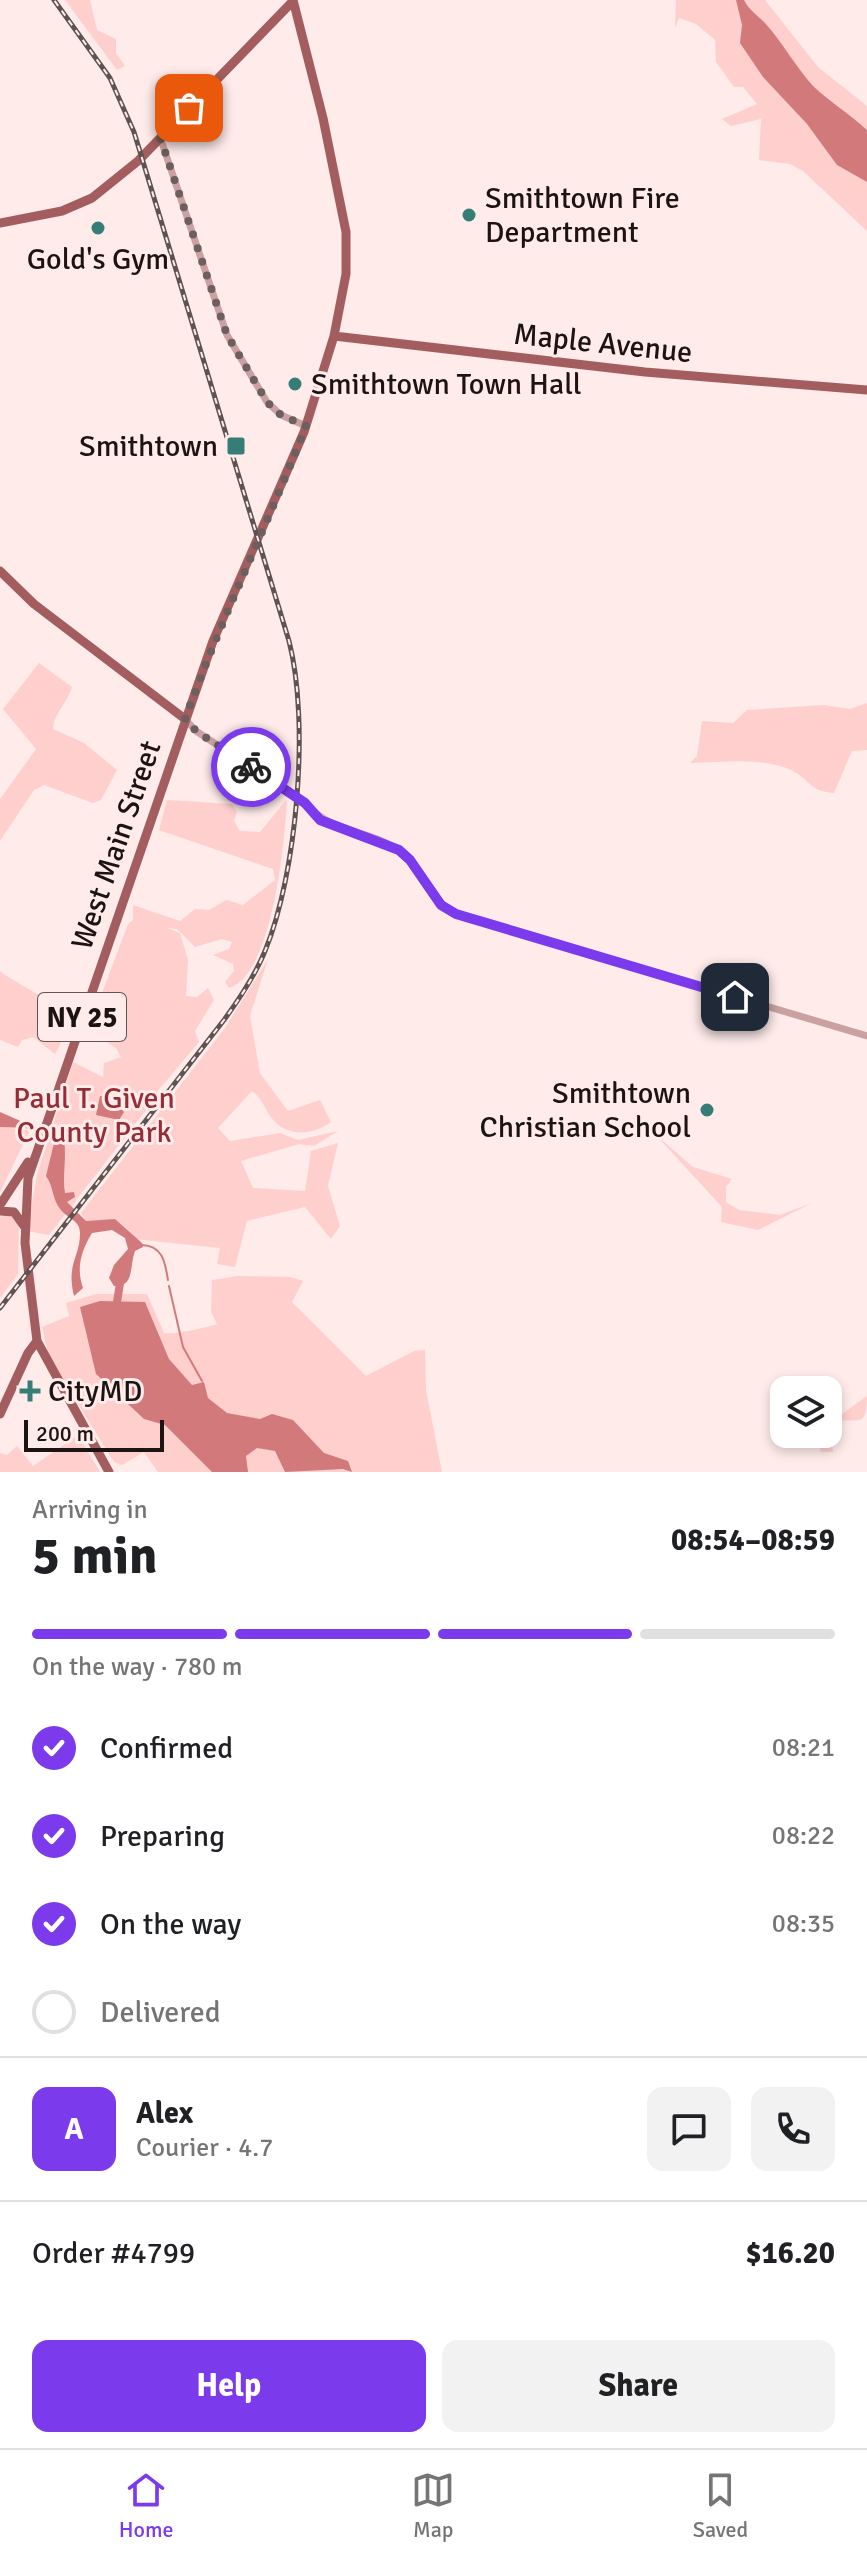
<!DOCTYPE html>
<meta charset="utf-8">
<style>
:root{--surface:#fff;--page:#f2f2f2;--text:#202124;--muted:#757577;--line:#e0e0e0;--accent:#7c3aed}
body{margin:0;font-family:Signika,sans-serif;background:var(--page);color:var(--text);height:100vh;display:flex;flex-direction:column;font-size:30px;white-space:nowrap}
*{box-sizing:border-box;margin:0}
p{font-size:26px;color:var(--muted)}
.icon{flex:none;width:44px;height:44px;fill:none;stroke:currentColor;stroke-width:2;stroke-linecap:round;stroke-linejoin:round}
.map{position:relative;height:1472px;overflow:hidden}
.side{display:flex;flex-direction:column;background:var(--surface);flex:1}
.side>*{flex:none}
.fabs{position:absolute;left:770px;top:1376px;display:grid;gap:16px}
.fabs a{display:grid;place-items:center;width:72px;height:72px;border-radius:16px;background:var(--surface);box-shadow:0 4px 12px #0003;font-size:40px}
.scale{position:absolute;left:24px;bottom:20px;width:140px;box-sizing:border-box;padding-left:8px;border:4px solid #1d1313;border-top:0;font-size:22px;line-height:28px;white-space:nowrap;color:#1d1313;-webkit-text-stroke:6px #feebea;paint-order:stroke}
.pin{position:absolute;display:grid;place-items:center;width:68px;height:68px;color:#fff;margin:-34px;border-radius:16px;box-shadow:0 4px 12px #0006}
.courier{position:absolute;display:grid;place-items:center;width:80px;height:80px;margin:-40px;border:6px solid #7c3aed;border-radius:50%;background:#fff;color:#222;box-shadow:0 2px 10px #0007}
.head em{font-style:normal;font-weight:700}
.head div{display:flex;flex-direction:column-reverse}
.head{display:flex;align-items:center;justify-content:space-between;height:136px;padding:0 32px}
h1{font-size:52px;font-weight:700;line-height:60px}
.bar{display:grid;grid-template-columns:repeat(4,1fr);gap:12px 8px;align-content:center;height:96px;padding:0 32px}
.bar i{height:10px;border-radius:6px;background:var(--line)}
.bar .current{background:var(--accent)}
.bar p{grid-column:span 4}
.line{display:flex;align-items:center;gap:20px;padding:0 32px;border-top:2px solid var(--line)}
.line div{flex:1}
.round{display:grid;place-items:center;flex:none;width:84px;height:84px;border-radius:16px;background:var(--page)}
ol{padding:0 32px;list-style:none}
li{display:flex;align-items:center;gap:24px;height:88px}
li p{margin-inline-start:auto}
li .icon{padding:8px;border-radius:50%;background:var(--accent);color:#fff;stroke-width:4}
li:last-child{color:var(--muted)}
li i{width:44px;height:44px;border:4px solid var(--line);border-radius:50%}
.primary-button{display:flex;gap:16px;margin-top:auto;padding:16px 32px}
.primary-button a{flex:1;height:92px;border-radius:16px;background:var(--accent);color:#fff;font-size:32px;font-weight:700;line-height:92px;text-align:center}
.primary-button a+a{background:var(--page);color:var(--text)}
.tabs{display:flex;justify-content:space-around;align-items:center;height:112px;border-top:2px solid var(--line);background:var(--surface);font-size:22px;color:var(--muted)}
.tabs a{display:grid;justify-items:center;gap:4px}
.tabs .current{color:var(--accent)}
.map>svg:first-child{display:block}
.green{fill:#ffcfce}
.water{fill:#d27a7b}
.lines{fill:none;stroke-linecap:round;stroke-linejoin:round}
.stream{stroke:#d27a7b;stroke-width:2}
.river{stroke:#d27a7b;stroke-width:8}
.minor{stroke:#caa1a0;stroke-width:7}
.major{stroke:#a45d5e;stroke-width:9}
.rail-casing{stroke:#5f5352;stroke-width:5}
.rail{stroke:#feebea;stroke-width:2;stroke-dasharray:6;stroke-linecap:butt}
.minor-bridge{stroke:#caa1a0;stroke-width:7}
.done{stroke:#6c5f5e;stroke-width:8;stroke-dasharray:0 14.4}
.route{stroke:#7c3aed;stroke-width:10}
.poi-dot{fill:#367d77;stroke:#feebea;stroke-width:3}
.labels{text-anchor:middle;stroke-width:6;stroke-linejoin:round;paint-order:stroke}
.shield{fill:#feebea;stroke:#605454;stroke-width:2}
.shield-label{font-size:28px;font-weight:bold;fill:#1d1313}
.poi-label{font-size:30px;fill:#1d1313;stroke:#feebea;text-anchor:start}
.street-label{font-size:30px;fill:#1d1313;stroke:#feebea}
.park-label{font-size:30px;fill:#962c36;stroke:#feebea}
</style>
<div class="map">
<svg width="867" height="1472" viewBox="0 0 867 1472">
<rect width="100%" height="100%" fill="#feebea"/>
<!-- green -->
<path class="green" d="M65,0H90L97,30L116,39V53L125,66L117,70Z
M676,0H765L818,67L867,106V231L803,171L790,164L759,160L761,119L731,126L722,119L757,104L743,87H734L716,62L715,40L696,24L679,18L675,28Z
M39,663L72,687C68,702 54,713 53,729L84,743L117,770L101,800L93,803L44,785L34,790L0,841V799L36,749L3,709Z
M867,703V750L852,751L834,793C808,791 811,780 791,770C762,757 721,762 690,763L697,756L702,721L733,723L747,710L823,705L850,709Z
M287,799C285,838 273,975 229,988L225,982L234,971L233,964L213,955L229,949L232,942L222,939L195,947L177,929L167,928L180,933L188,960L186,996L197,997L208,988L214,1000L195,1031L199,1042L151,1099L153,1101L49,1235L27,1231L37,1175L73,1062L103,1077L104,1063L121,1057L116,1048L88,1030L128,924L133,920V905L180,921L195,909L209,910L226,900L243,905L275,880L273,869L159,830L167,800L232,804L237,812L234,821L240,831L260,832Z
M268,959L250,1016L260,1073L288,1111L320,1100L331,1122C316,1134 291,1137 276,1123C266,1114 264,1100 252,1091L218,1128L230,1141L280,1133L298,1140L338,1131L314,1146L299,1144L241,1161L253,1188L305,1191L311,1151L338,1143L328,1186L340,1226L331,1239L305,1207L247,1221L235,1267L217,1264L220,1248L134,1239C122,1217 110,1220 86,1221L81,1213L225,1028Z
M0,971C29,994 85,1006 55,1054L33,1037L22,1040L18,1047L0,1040Z
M0,1127L30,1130L0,1192Z
M655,1134L693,1167L732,1179L726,1187V1202L739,1210L780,1215L812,1203L758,1230L721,1222L722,1207Z
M8,1212L19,1220L18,1274L0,1298V1217Z
M238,1276L290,1277L303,1281L292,1302L366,1376L414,1351L425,1350L426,1390L442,1472H158L144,1452L122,1465L114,1462L49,1357L42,1327L69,1316L66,1303L96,1294H147L164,1333C176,1335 204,1328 217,1324L211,1312L212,1280Z
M867,1396C867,1424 862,1421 838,1420L830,1432L833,1452H821L816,1434H828V1414L835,1411L842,1414Z
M78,1435L100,1472H0V1453L7,1455L17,1446L33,1466Z"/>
<!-- water -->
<path class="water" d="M736,0H744C749,10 757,15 765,23C781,40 797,69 814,87C830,102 850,114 867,130V182L837,165L807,124L763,77L740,43L742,25Z
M100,1096L110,1097L124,1112L119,1120L96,1115Z
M0,1112L64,1140C67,1159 62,1176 65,1193L74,1192L75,1197L67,1202L86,1221L115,1219L142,1243L143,1247L135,1251C129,1267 135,1287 114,1286L109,1278L114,1265L128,1249L125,1238L112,1230L92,1233C81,1251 76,1268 83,1288L74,1296C66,1263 80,1258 80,1233C80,1220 68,1219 61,1210C52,1200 54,1187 46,1176L54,1143L26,1128L0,1127Z
M100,1301L145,1302L169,1359L192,1385L204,1382L208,1398L227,1413L260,1419L272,1414L293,1420L324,1453L348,1461L352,1472L343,1469L285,1472L275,1451L257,1448L246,1456L248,1472H212L165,1425L144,1419L96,1374L80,1307Z"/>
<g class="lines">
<!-- stream -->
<path class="stream" d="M142,1245C163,1246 165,1262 168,1280
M169,1286L183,1347L202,1381"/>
<!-- river -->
<path class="river" d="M120,1314L117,1302L121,1277"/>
<!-- minor -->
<path class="minor" d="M160,137L227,335L267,402L281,415L306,426
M185,719L196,731L290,793
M305,803C334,835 366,828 398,850C423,867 427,899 456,914L867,1036"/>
<!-- major -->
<path class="major" d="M0,223L62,211L92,198L138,161L293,1
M334,336L645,372L867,390
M0,571L34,604L185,719
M0,1205L28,1162
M0,1211L14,1212L24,1226
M0,1414L28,1353L37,1341
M109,1472L37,1341L25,1243L28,1178L213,641L304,432L334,336L346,274V232L323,118L293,0"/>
<!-- rail casing -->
<g class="rail-casing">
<path id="rail" d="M0,1308L224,1020C240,998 255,976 265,951C297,874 310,722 289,641L134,132L110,78L54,0"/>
</g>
<!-- rail -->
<use href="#rail" class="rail"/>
<!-- minor-bridge -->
<path class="minor-bridge" d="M290,793L305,803"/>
</g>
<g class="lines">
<!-- done -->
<path class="done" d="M189,108L160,137L227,335L267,402L281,415L306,426C268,524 221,619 185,719L196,731L251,767"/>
<!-- route -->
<path class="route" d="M251,767L305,803L320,820L399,850L410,860L441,905L456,914L735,997"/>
</g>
<!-- markers -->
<g class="poi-dot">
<circle cx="469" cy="215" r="8"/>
<circle cx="98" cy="228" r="8"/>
<circle cx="295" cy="384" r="8"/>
<rect x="226" y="436" width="20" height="20" rx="4"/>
<circle cx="707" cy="1110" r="8"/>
<path d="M26 1379h8v8h8v8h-8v8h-8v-8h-8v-8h8z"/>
</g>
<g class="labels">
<!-- shield labels -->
<rect class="shield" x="38" y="993" width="88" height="48" rx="6"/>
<g class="shield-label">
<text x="82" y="1027">NY 25</text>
</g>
<!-- poi labels -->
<g class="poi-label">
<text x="485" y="208">Smithtown Fire<tspan x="485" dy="34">Department</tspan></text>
<text x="98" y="269" text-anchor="middle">Gold's Gym</text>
<text x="311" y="394">Smithtown Town Hall</text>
<text x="218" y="456" text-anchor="end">Smithtown</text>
<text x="691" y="1103" text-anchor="end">Smithtown<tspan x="691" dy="34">Christian School</tspan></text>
<text x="48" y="1401">CityMD</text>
</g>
<!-- street labels -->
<g class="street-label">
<text transform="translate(603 343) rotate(6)" y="10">Maple Avenue</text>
<text transform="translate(116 845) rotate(-71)" y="10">West Main Street</text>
</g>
<!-- park labels -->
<g class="park-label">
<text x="94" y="1108">Paul T. Given<tspan x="94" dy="34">County Park</tspan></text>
</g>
</g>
</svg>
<div class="fabs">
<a><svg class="icon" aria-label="layers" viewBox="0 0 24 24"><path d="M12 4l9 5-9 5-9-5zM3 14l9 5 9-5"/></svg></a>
</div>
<div class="scale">200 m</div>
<div class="pin" style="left:189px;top:108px;background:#ea580c"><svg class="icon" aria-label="bag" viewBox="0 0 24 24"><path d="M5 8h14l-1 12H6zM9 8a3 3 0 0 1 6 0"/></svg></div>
<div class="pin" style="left:735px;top:997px;background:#1f2937"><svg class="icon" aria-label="home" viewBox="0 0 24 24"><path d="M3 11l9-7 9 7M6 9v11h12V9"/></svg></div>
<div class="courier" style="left:251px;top:767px"><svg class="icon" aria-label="bike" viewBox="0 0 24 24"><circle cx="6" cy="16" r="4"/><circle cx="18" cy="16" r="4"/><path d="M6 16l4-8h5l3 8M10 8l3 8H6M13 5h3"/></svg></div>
</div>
<section class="side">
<div class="head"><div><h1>5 min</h1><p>Arriving in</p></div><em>08:54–08:59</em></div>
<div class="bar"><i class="current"></i><i class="current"></i><i class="current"></i><i></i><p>On the way · 780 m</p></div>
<ol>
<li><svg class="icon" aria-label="check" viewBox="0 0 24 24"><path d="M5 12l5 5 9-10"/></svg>Confirmed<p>08:21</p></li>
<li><svg class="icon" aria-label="check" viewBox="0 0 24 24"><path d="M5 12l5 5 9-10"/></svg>Preparing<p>08:22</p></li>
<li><svg class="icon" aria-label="check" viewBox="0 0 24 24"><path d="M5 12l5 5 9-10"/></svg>On the way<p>08:35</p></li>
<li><i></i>Delivered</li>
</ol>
<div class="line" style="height:144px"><b class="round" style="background:var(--accent);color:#fff">A</b><div><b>Alex</b><p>Courier · 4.7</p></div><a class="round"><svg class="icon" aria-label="chat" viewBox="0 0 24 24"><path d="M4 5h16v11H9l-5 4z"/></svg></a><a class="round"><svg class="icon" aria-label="phone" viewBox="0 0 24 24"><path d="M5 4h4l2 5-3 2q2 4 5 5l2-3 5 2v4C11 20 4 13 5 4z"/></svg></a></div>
<div class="line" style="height:104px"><div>Order #4799</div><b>$16.20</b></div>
<div class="primary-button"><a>Help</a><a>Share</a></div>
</section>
<nav class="tabs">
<a class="current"><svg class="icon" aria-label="home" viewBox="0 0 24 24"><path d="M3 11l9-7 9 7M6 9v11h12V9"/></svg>Home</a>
<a><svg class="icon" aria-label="map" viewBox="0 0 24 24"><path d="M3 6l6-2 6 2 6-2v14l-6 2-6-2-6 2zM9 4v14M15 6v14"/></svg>Map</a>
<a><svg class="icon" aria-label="saved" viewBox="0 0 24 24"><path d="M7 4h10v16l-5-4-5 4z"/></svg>Saved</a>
</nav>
